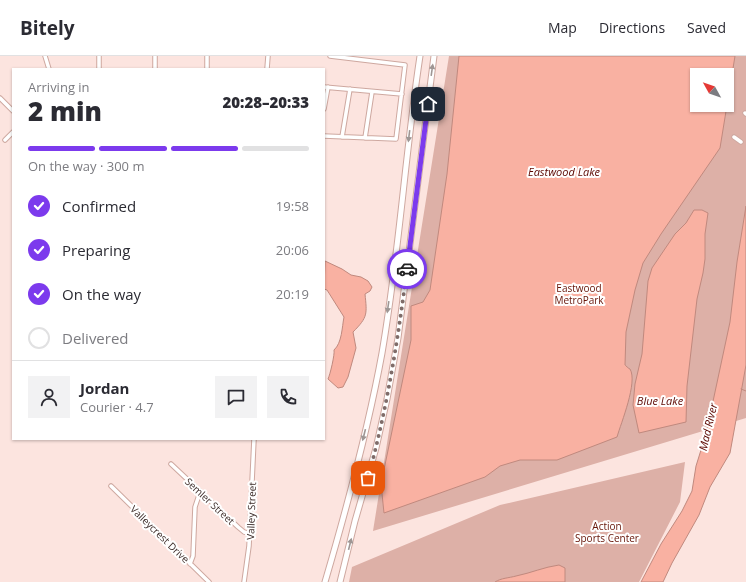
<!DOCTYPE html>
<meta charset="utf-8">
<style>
:root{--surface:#fff;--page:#f2f2f3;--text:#2b2b33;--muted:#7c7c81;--line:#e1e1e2;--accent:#7c3aed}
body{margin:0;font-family:"Open Sans",sans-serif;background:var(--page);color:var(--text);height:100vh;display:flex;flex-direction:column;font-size:15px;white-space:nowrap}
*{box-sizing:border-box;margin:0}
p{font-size:13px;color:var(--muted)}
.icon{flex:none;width:22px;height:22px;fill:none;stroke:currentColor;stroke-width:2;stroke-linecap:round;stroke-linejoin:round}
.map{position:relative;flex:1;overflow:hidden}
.drawer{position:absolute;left:12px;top:12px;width:313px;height:372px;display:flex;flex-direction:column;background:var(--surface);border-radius:0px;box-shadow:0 1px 3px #0004}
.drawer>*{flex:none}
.needle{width:26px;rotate:310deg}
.fabs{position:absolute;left:690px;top:12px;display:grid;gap:8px}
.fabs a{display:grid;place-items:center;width:44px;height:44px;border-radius:0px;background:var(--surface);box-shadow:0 1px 3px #0004;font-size:20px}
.pin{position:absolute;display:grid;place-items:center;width:34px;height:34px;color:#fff;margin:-17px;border-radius:8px;box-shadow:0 2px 6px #0006}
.courier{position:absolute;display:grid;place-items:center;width:40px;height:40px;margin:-20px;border:3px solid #7c3aed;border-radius:50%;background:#fff;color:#222;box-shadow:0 1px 5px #0007}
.summary em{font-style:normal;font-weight:800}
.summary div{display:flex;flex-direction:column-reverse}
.summary{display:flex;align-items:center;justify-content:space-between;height:68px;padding:0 16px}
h1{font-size:26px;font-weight:800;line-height:30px}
.bar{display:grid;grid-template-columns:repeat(4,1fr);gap:6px 4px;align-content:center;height:48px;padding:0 16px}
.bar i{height:5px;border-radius:3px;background:var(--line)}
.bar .active{background:var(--accent)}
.bar p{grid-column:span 4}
.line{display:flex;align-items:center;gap:10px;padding:0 16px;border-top:1px solid var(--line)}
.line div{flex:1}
.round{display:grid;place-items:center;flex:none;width:42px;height:42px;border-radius:0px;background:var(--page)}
ol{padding:0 16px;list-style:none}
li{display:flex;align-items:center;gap:12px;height:44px}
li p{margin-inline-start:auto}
li .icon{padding:4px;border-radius:50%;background:var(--accent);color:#fff;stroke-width:4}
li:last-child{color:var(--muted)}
li i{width:22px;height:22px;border:2px solid var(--line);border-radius:50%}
header{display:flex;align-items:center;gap:24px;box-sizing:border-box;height:56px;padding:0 20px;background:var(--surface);border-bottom:1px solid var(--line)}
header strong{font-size:19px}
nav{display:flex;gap:22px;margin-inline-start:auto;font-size:14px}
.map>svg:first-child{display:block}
.green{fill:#ddb0a7;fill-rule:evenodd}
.water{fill:#f9b1a2;stroke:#c0897e;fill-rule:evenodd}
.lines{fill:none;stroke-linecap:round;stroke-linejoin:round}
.stream{stroke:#c0897e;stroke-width:1}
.minor-casing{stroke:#cea8a0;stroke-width:5.5}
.highway-casing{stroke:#cea8a0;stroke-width:7}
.minor{stroke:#fff;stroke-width:3.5}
.highway{stroke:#fff;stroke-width:5}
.oneway{fill:#9e9694}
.done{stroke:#7f6c69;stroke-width:4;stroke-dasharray:0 7.2}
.route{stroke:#7c3aed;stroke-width:5}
.labels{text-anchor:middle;stroke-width:4;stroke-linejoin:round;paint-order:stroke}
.park-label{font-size:10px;fill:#661407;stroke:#fff}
.street-label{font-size:10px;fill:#3c2c29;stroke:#fff}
.water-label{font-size:11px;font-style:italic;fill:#5c0700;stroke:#fff}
</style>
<header>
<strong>Bitely</strong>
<nav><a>Map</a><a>Directions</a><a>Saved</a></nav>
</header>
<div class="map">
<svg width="746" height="526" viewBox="0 0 746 526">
<rect width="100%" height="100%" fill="#fce4df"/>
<!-- green -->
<path class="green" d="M449,0H746V362L373,475ZM697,19H727V49H697Z
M685,406L680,446L639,526H349L352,511L500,449Z"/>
<!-- water -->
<path class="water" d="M459,0H735L720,92L661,178L643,207L635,234L626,276L625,309C625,309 629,313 630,313C638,326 621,367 617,381L557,404H520L500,410L485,421L384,457L381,428L411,284V250L423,246L430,234L447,118ZM697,19H727V49H697Z
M746,150V309L730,397L710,431L699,459L672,507L663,526H641L661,488L682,455L692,435L696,410L706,378L730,266L737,206Z
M694,154H702L708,157L705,178V203L703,217L697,243L687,330L686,366L639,377L633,349L635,328L642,298L648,225L652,212L675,178L686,167Z
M325,205L342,213L351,219L361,221L368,225L372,231L370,235L365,238C367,258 368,261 353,276L356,292L348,321L343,331L338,332L328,323C330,319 335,298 334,294C342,287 342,271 344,261L327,234L324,233Z
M559,509L565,512V526H495C501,522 509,522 516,520C531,517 544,511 559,509Z"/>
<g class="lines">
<!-- stream -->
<path class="stream" d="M741,333L746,335"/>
<!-- minor casing -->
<g class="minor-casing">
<path id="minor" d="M45,0L49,13
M99,13V0
M155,13V0
M207,13V0
M267,13L268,0
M324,31L402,38
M0,42L13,55
M324,53L328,31
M745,57L746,58
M324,80L396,83L405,9L330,0
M342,81L350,33
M734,81L741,86
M365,82L372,36
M5,84L13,76
M171,408L238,471L244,476L250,478
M111,430L209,526
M190,508L193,500L195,451L200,436
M244,526L249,490L254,383"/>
</g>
<!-- highway casing -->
<g class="highway-casing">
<path id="highway" d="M325,526C347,451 368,374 382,297C399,199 405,99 420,0
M340,526L355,465L376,392L387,343L398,282L434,0"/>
</g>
<!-- minor -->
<use href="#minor" class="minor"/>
<!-- highway -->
<use href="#highway" class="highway"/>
</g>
<!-- one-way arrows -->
<defs><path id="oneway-solid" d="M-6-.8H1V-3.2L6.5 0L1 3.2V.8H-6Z"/></defs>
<g class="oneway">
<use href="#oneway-solid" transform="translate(432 14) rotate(-82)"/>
<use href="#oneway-solid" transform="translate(409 80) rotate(97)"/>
<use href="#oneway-solid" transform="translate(388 251) rotate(98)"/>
<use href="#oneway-solid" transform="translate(364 379) rotate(104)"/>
<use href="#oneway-solid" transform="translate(350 488) rotate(-76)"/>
</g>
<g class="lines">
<!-- done -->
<path class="done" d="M368,422C387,353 398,283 407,213"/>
<!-- route -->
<path class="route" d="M407,213L428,48"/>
</g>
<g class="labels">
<!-- park labels -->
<g class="park-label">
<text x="579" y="236">Eastwood<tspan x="579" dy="12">MetroPark</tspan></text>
<text x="607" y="474">Action<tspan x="607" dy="12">Sports Center</tspan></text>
</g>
<!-- street labels -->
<g class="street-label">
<text transform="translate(210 445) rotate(43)" y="4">Semler Street</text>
<text transform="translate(251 455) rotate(-88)" y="4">Valley Street</text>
<text transform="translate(160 478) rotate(44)" y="4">Valleycrest Drive</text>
</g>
<!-- water labels -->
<g class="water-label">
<text x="564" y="120">Eastwood Lake</text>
<text x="660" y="349">Blue Lake</text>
<text transform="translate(708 371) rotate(-77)" y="4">Mad River</text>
</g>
</g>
</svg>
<div class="fabs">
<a><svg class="needle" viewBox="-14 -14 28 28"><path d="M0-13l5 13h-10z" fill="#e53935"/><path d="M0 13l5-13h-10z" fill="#7c7c81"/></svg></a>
</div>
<div class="pin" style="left:368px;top:422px;background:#ea580c"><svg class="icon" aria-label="bag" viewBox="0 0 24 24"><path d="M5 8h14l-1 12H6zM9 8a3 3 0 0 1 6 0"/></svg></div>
<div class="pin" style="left:428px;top:48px;background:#1f2937"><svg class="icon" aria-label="home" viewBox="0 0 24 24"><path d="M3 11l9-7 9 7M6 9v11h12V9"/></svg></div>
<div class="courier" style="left:407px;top:213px"><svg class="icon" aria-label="car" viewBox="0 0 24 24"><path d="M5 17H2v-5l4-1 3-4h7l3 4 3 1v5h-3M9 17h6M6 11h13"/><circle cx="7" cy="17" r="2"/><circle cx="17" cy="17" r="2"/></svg></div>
<section class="drawer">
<div class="summary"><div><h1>2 min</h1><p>Arriving in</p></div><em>20:28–20:33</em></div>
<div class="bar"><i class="active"></i><i class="active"></i><i class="active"></i><i></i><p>On the way · 300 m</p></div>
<ol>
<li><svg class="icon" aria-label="check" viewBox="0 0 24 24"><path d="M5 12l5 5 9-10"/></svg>Confirmed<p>19:58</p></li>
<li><svg class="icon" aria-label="check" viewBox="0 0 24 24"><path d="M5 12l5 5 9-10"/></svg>Preparing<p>20:06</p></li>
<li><svg class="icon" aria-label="check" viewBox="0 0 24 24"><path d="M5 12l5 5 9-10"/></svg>On the way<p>20:19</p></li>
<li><i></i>Delivered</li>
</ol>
<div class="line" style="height:72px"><a class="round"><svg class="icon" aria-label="person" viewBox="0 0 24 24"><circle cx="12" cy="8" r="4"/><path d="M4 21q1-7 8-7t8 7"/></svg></a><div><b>Jordan</b><p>Courier · 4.7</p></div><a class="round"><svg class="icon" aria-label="chat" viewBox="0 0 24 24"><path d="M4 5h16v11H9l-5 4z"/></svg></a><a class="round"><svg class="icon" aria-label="phone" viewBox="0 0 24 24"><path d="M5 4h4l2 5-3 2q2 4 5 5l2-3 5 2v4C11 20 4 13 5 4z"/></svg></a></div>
</section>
</div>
